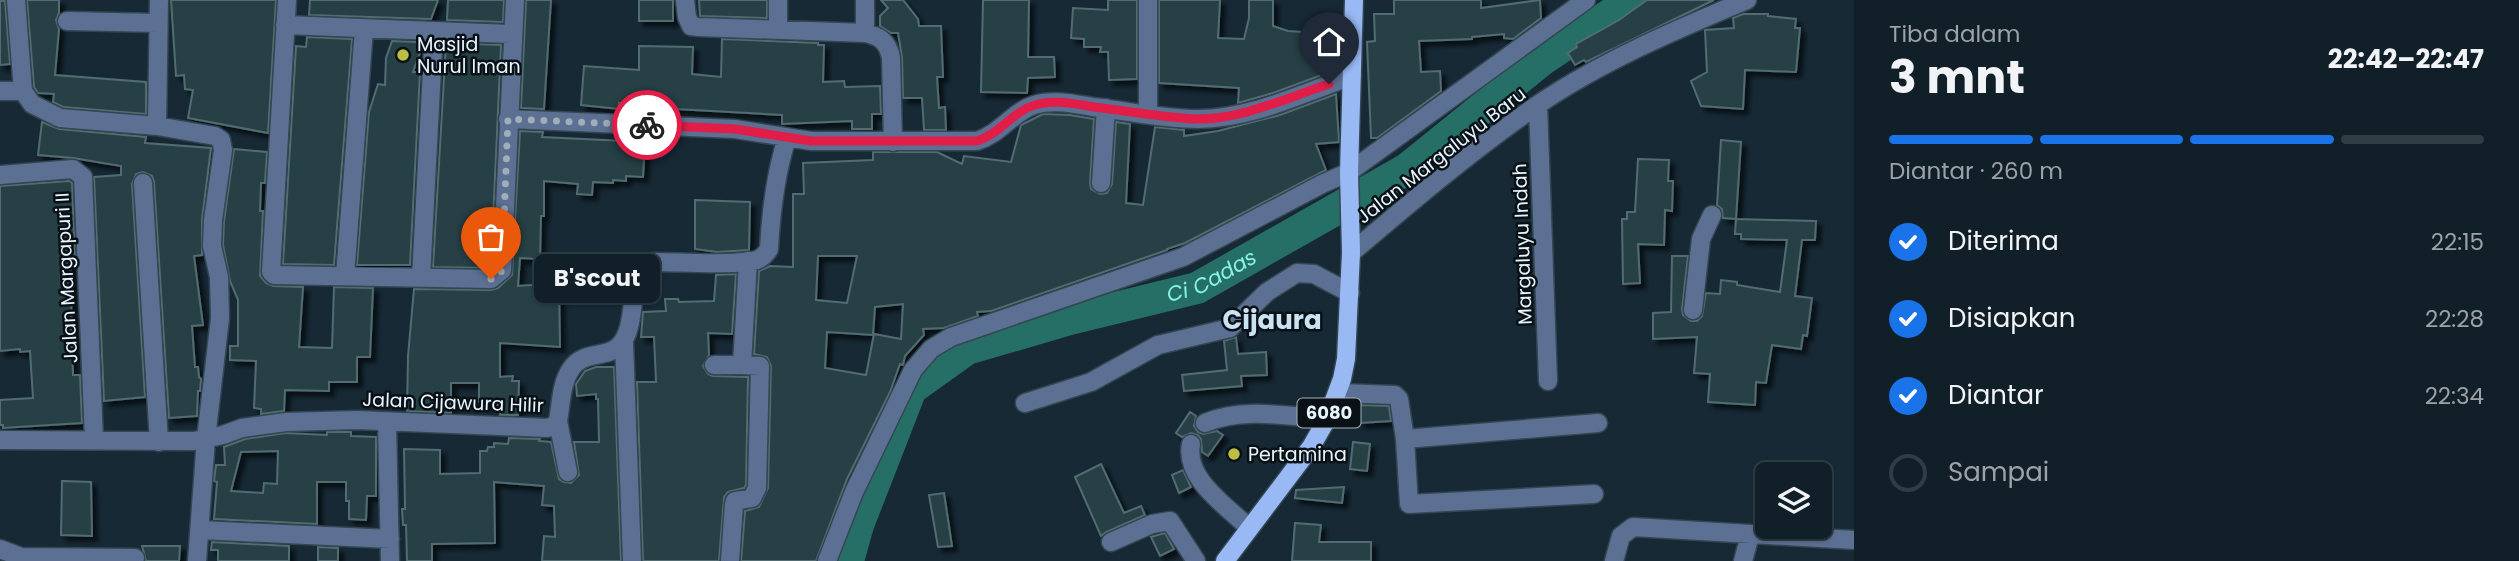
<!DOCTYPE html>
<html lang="id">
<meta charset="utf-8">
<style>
:root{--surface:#101f28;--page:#192730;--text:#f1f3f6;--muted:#9ca2a8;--line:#303d45;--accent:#1a73e8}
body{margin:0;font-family:Poppins,sans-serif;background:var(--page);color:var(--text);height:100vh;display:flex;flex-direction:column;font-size:26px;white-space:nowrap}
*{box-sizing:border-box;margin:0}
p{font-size:23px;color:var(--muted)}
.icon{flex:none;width:38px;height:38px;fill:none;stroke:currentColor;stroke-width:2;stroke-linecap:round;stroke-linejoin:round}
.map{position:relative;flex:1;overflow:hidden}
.details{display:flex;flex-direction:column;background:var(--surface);width:665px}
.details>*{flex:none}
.tools{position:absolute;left:1755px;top:462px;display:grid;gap:14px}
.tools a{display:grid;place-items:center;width:77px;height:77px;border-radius:10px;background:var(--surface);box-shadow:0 2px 5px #0004,0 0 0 2px var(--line);font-size:35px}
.pin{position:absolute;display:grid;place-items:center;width:60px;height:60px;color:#fff;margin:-72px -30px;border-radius:50% 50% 50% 0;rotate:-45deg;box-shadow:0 0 7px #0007}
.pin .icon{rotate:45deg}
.courier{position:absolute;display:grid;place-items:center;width:70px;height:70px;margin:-35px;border:5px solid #e11d48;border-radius:50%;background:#fff;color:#222;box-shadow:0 2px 9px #0007}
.bubble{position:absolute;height:49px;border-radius:10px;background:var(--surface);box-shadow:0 2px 5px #0004,0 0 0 2px var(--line);font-size:23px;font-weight:700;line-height:49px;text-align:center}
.head em{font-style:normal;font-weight:700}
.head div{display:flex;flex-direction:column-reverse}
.head{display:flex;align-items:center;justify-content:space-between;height:119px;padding:0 35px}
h1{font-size:46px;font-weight:700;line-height:52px}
.bar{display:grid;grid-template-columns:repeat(4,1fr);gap:10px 7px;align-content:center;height:84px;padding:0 35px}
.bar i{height:9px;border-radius:5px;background:var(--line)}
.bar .active{background:var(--accent)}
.bar p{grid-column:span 4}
ol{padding:0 35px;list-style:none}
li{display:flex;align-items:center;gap:21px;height:77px}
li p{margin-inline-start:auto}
li .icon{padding:7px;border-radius:50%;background:var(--accent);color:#fff;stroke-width:4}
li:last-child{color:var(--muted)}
li i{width:38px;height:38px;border:4px solid var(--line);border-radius:50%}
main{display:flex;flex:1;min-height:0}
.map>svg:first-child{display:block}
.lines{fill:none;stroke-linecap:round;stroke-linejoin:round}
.river{stroke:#266f67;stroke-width:32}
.building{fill:#264045;stroke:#516d72;stroke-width:2;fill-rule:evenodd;filter:url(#shadow)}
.minor-casing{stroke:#344651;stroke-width:21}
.major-casing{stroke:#344651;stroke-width:21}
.minor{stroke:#5c7093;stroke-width:18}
.major{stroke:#98b9f3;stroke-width:18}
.done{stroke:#9faeb7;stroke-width:7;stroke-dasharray:0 12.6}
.route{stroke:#e11d48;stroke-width:9}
.poi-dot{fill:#bebf42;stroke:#091116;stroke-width:2.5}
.labels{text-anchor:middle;stroke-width:5;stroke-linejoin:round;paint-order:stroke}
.shield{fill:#091116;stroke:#a6b1b8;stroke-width:2}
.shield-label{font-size:18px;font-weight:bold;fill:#e9f5fd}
.poi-label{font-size:19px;fill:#e9f5fd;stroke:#091116;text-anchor:start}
.street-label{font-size:19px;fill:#e9f5fd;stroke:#091116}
.water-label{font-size:21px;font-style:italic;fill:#87f3e6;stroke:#091116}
.district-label{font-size:26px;font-weight:bold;fill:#cae2f1;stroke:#091116}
</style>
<main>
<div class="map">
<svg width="1854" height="561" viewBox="0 0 1854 561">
<defs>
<filter id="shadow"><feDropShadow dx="5" dy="5" stdDeviation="2" flood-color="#0009"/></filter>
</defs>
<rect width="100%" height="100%" fill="#162935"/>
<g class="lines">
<!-- river -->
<path class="river" id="s1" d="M848,561L858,525L911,389L967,349L1070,319L1197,288L1407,169L1542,60L1632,0"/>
</g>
<!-- building -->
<path class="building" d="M27,0H59V13L56,20L59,29L55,75L146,82V114L63,107L53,102L54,94L38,93L34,87Z
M171,0H276L268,133L188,118L193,90L185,89L184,75L176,76Z
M310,0H438L431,19L309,15Z
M448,0H504L503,22L447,20Z
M526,0H551L544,109L521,108Z
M639,0H673V21H639Z
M699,0H767V18L700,16Z
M881,0H903L918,19L919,26H941L943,77H937L939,108L945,107L946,130H924L922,98H903L902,57L898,33H891L880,26V16L888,8Z
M983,0H1029L1028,57H1054L1055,77L1028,78L1027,93L981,92Z
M1108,0H1137V79L1109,80L1108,52H1100L1101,47H1084V39L1071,38L1073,8L1108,10Z
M1159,0H1220L1218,38L1244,39L1249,18V0H1273V26L1288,31L1334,34L1333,59H1331L1330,72L1273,93L1238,103L1239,88L1159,83Z
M1394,0H1481V8L1540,0L1541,18L1513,39L1504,38V34L1472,37V39L1419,41L1421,72L1440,71L1441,91L1377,138H1371L1367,42L1375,41L1374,14H1394Z
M1647,0H1714L1586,62L1584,60L1575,65L1568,53L1577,47L1576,44L1619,20Z
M0,1H5L10,64L0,65Z
M1743,14H1768V16L1796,19L1795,28H1800L1796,72L1745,70L1743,109L1701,106L1691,81L1707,72L1705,30L1734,28L1733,18Z
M307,37L352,39L334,265L283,264L296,46L306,47Z
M722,39L818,43V45H824L823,82L844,81L845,87L880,86L881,114H872V129H852V121L782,124V115L657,108L619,103V109L581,105L584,66L639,70V46L693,47L692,74L721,77Z
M392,41L417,42L421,50L413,72H420L410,265H357L369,112L378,84L385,85L386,58Z
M446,43L501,45L491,264L487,268L433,267Z
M1336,94L1339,142L1316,144L1326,170L1185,243L1167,249V250L991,311L977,312L978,316L944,328L923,329L924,335L905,356L903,365L900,364L890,392L847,479L816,561H741L745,511L759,507L768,488L771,366L767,357L754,354L759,271L770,266L793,267V194H804L803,163L873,160V152H937L962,164L964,156L1011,162L1021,125L1043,114L1070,115L1094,119L1090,183L1091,189L1100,194L1107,193L1112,184L1116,122L1130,124L1126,203L1143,205L1155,127L1184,130V136L1218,131L1280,115ZM818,256H857L847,303L816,300ZM903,304L901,339L874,334L866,375L825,368L827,332L873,335L875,307Z
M42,122L59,129L146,137L145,143L211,148L202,219V255L194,256L203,325L192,326L195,367H198L199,377L201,379L200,391H198L197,416L169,418L154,182L152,176L143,172L136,174L132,184L145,397L104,401L94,177L121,175V166L73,158L38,155Z
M520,131L543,132L542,137L645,142L643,177L626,176V181L613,180V183L593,182L592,195L577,194L578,184L544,181V216H541L540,259L520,258L518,286L559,283L560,347L500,343V377L513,376L512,381H519L518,415H500L501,405H484V402H479V383H451V413L407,411L408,356L414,289L491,290L498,288L512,275Z
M1721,140L1741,142L1736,219L1723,218L1722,209L1717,205Z
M234,149L267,152L265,183H261L260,211H263L260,276L266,283L273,286L303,287L299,347L332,348L334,287L373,288L370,357H357V382H329V391L285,390L284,411L261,414V409L254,408L256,361L230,360V346H238V300L230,281L223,245L224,221Z
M1638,159L1669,160L1668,181H1673L1672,211L1665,210L1664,245L1638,244L1640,283L1623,284L1622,219H1627V212H1635Z
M69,181L72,183L75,258L70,259L73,375H80L82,423L3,428V425H0V400L33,398L30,351L20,352V349L0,351V186Z
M695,200L750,202L749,250L717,252L695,249Z
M1736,219L1816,221L1815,240H1802L1795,296L1812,298L1807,336L1803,335L1801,349L1772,345L1766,383L1756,382L1755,405L1708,402L1710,374L1694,373L1697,337L1653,339V313L1671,312L1672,256H1688L1682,309L1683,315L1691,321H1697L1702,316L1706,293L1720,294L1721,280L1737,282V285L1780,292L1787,240L1741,239V234H1735Z
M736,274L732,334L708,333L709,355L703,366L708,374L713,376L748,377L746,485L744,488L728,492L724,497L719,561H643L637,382H656L654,337H641L643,312L666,311L665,299H678L679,302L714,301L716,275Z
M1236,337L1238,354L1266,352L1267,375L1241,376L1242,386L1184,391L1182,375L1227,370L1224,341Z
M596,367H614L621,561H542L544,536L555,537L554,506L542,505L544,486L494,482L495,543L432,544V561H407L406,525H403L402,509H405L404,449L440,450V474L480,473V451H487L488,447H494V443L508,444L509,438L540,439L539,441L551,442L559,479L564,482L571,483L579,475L574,442H599L598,399H596V394L577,396L576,384L585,371Z
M1359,405L1389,406L1391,421L1360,423Z
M1190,412L1196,416L1194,426L1198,432L1203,434L1217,431L1223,435L1208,456L1202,452L1201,439L1198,435L1191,433L1182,437L1176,433Z
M327,432H351V436L376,437V496H367L366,520L349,519V501H346V482H317V524L214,519L217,482L214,481L216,465H225L224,447L245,439L286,433L327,435ZM278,451L277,484L264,483L263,493L231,491L241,452Z
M1353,442L1370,444L1367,471L1350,469Z
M1101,464L1124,513L1141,506L1145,515L1106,532L1101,536L1075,477Z
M1183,470L1191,487L1179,493L1172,475Z
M62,481L91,482L92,536L61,535Z
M1344,487L1342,503L1295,498L1296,490Z
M944,493L952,546L938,547L929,495Z
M1295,523L1321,525L1319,542H1371V561H1292Z
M1165,533L1174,549L1160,556L1151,537Z
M212,542L289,546V561H218V550H211Z
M142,546H180L179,561H146Z
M318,547L338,548V561H318Z"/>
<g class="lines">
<!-- minor casing -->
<g class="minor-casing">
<path id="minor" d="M16,0L23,91L32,104L60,118L157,126L215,136L221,140L223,150L213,220L212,246L219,277L220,318L206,439L197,561
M287,0L271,272L274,275L491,279L502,270L515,0
M685,0L687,17L691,26L698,27L865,33C880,36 888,42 891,58L893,142
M778,0V29
M67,21L158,23
M285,25L511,34
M865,33V0
M0,91H23
M1538,105L1548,381
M1148,114V0
M508,119L735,129L811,141H977C1000,134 1013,112 1034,105C1053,99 1074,104 1093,107C1128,111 1163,119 1198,119C1251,119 1303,93 1352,76
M157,126L159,0
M0,175L73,169L83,177L94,439
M143,183L159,442
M1101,183L1106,108
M1351,253C1411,202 1471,151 1536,106C1600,62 1675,30 1747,0
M345,276L364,29
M421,278L434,31
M1693,310L1701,239L1712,215
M624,341L632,561
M714,365H742
M1339,393L1395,395L1399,399L1405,439L1409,504L1594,494
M1025,403L1091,382L1158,345L1230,328L1267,292L1297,273L1314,274L1350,293
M558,421L568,472
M387,422L390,561
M1205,423C1244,407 1286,416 1327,419
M1405,439L1598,423
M0,440L194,441L223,435L242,428L286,422L357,420L547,428L554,426L558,421C561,405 561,383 571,369C589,342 623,371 631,317C635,297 631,270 654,262C680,262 735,266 757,260C762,258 766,254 769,249C771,211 775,175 787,138
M1191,444C1184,479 1227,506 1249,528
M200,530L390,539
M1111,542L1152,524L1170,521L1196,561
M0,549L21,557L135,558
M730,561L734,504L735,501L752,498L757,488L760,366L742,365L748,261
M827,561L854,492L913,370L931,349L951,337L1183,257L1322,184L1349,172L1586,0
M1614,561L1621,536L1633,527L1854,540
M1743,561L1750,535"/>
</g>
<!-- major casing -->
<g class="major-casing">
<path id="major" d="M1225,561L1311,447L1327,419L1342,379L1346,359L1351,253L1349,172L1354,0"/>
</g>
<!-- minor -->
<use href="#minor" class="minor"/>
<!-- major -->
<use href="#major" class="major"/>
</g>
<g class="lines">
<!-- done -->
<path class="done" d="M491,279L502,271L508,119L647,125"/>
<!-- route -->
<path class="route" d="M647,125L735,129L811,141H977C1000,134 1013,111 1035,105C1053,99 1075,104 1094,107C1127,111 1161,117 1195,119C1241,120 1286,98 1329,84"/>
</g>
<!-- markers -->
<g class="poi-dot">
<circle cx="403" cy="55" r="7"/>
<circle cx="1234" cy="454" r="7"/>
</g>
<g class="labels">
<!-- shield labels -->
<rect class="shield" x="1297.5" y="398.5" width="63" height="29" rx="5"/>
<g class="shield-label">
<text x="1329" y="419">6080</text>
</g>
<!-- poi labels -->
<g class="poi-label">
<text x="417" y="51">Masjid<tspan x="417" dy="22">Nurul Iman</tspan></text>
<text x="1248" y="461">Pertamina</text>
</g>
<!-- street labels -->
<g class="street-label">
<text transform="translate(1441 155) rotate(-38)" y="7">Jalan Margaluyu Baru</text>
<text transform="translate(1522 244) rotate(-92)" y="7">Margaluyu Indah</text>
<text transform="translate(66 278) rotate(-93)" y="7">Jalan Margapuri II</text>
<text transform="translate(453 402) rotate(2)" y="7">Jalan Cijawura Hilir</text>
</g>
<!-- water labels -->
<g class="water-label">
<text dy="7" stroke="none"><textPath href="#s1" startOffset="508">Ci Cadas</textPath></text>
</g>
<!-- district labels -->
<g class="district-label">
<text x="1272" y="329">Cijaura</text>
</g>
</g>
</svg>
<div class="tools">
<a><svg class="icon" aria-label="layers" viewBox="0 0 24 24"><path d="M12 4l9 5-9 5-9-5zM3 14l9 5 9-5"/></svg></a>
</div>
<div class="pin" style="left:491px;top:279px;background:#ea580c"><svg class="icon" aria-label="bag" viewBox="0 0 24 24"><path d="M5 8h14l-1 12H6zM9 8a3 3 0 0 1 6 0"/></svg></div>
<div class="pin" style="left:1329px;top:84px;background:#1f2937"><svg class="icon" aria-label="home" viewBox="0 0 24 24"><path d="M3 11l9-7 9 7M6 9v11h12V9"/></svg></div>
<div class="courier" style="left:647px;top:125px"><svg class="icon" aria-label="bike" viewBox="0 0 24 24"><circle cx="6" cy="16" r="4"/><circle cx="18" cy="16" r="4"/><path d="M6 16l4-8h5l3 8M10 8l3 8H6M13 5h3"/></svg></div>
<div class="bubble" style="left:534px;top:254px;width:126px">B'scout</div>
</div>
<section class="details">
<div class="head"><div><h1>3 mnt</h1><p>Tiba dalam</p></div><em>22:42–22:47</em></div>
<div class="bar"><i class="active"></i><i class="active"></i><i class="active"></i><i></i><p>Diantar · 260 m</p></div>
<ol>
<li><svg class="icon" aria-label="check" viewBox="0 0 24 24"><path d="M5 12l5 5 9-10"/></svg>Diterima<p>22:15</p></li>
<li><svg class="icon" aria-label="check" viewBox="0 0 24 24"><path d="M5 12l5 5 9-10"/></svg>Disiapkan<p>22:28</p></li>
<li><svg class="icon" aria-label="check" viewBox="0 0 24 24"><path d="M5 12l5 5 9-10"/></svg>Diantar<p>22:34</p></li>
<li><i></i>Sampai</li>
</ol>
</section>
</main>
